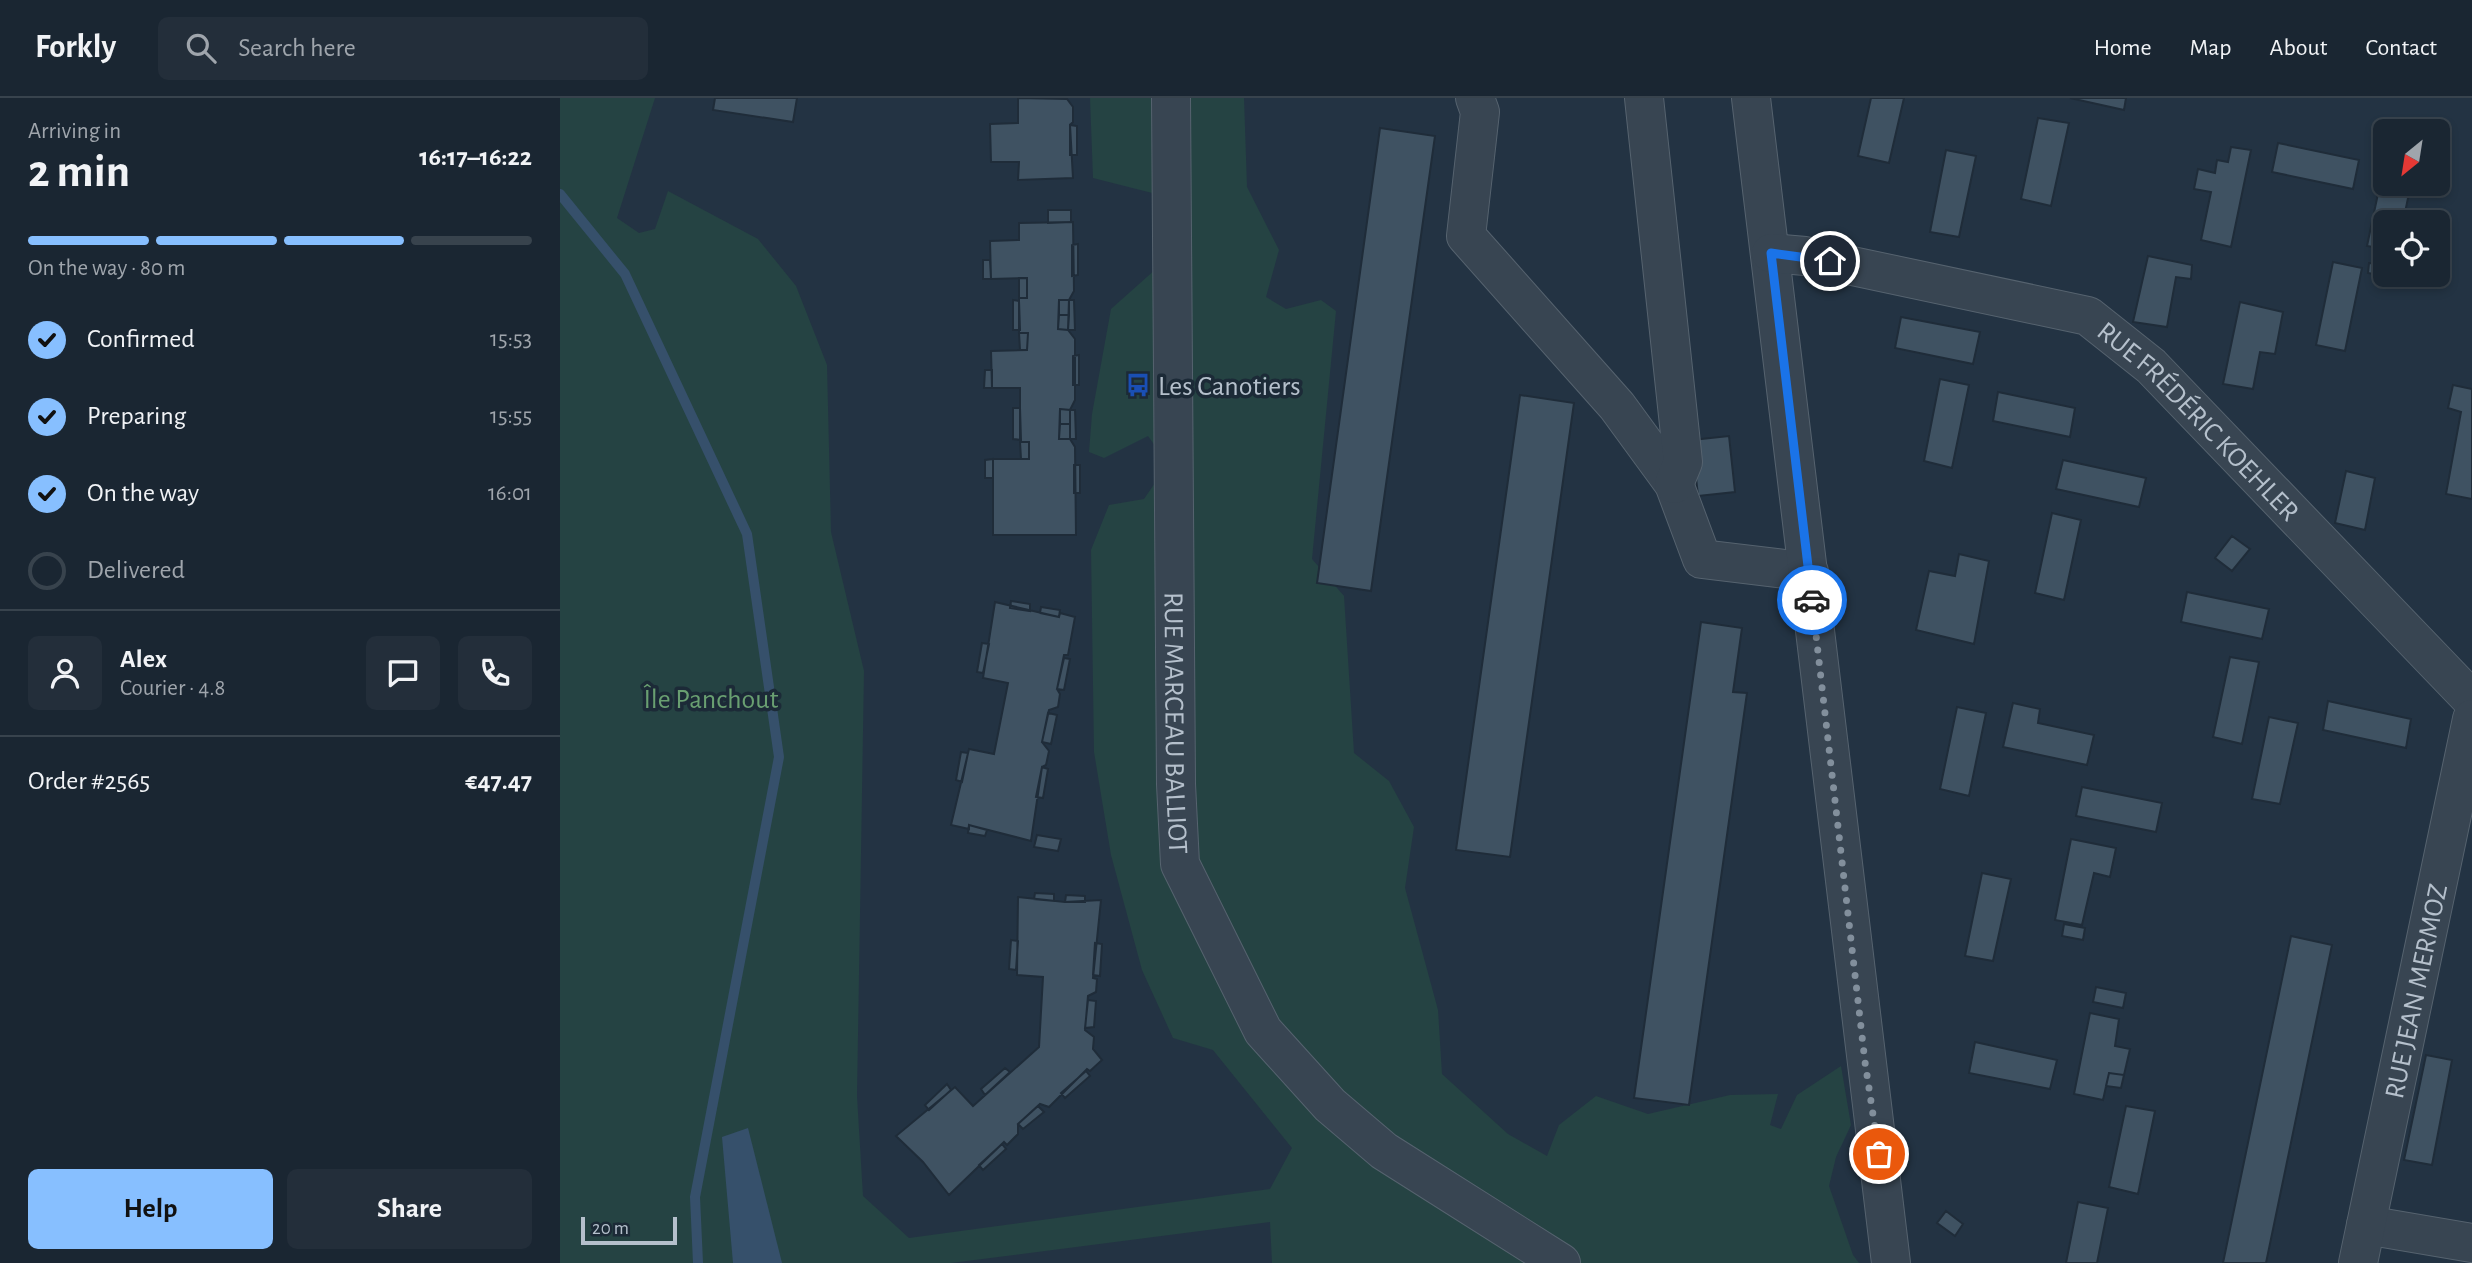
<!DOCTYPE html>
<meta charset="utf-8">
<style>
:root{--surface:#1a2632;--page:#232e3a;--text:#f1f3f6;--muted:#9fa5ac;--line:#38434d;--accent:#87bfff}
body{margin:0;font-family:"Alegreya Sans",sans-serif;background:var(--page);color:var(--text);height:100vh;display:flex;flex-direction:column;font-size:26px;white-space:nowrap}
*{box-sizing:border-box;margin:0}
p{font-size:23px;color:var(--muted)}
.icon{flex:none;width:38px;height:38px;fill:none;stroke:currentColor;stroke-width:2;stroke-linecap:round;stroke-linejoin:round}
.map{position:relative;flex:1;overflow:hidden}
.drawer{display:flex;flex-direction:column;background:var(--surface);width:560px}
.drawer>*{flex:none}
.needle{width:46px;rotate:210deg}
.fabs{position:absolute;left:1813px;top:21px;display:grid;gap:14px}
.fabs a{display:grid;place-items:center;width:77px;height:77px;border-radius:10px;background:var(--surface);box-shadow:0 4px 10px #0003,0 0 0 2px var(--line);font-size:35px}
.scale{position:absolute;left:21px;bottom:18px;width:96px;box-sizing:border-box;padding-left:7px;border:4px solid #b5c0cc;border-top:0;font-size:19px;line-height:24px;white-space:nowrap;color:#b5c0cc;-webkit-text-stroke:5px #1c2a37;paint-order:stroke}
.pin{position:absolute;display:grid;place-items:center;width:60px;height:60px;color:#fff;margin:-30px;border:4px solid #fff;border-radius:50%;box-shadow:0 2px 7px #0007}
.courier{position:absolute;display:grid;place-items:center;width:70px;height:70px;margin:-35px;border:5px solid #1a73e8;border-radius:50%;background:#fff;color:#222;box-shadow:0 2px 9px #0007}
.headline em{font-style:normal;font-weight:600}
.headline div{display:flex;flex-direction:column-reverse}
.headline{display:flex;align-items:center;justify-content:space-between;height:119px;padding:0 28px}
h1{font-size:46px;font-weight:600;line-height:52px}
.bar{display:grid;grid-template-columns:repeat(4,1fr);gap:10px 7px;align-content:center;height:84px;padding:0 28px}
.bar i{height:9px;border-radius:5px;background:var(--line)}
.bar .active{background:var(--accent)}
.bar p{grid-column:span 4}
.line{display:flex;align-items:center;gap:18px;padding:0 28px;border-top:2px solid var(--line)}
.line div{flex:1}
.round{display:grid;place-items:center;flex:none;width:74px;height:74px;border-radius:10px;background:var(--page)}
ol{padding:0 28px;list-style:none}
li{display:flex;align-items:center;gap:21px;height:77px}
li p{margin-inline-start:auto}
li .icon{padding:7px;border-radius:50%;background:var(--accent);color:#111;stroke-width:4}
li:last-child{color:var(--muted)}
li i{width:38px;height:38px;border:4px solid var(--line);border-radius:50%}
.button{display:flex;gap:14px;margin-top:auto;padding:14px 28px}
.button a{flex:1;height:80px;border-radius:10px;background:var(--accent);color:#111;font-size:28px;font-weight:600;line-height:80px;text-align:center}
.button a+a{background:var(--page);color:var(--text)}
header{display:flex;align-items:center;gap:42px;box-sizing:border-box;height:98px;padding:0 35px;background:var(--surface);border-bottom:2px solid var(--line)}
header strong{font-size:33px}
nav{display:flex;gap:38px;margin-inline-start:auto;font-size:24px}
.search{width:490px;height:63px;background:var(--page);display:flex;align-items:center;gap:18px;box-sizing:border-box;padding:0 24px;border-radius:10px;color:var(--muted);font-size:26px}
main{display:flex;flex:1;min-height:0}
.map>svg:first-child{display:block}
.green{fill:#254343}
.water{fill:#36506b}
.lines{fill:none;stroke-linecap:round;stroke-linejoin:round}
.stream{stroke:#36506b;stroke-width:10}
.building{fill:#3f5262;stroke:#1f2c39;stroke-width:2}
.minor-casing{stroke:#56636f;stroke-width:40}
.minor{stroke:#384552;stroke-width:38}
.done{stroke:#828f9c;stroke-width:7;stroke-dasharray:0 12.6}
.route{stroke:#1a73e8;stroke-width:9}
.labels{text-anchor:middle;stroke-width:7;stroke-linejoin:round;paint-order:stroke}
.poi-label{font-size:28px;fill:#b5c0cc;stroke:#1c2a37;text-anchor:start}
.street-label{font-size:28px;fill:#b5c0cc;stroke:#1c2a37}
.park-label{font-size:28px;fill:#699f71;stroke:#1c2a37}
</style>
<header>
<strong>Forkly</strong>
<div class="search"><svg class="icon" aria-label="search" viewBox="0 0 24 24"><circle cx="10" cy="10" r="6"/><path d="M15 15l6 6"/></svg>Search here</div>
<nav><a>Home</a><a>Map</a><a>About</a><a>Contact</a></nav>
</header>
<main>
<section class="drawer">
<div class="headline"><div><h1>2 min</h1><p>Arriving in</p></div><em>16:17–16:22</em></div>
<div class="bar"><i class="active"></i><i class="active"></i><i class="active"></i><i></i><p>On the way · 80 m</p></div>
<ol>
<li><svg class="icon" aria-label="check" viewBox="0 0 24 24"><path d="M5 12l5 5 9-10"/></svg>Confirmed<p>15:53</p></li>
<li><svg class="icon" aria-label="check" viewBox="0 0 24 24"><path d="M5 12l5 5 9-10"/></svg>Preparing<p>15:55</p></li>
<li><svg class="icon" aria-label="check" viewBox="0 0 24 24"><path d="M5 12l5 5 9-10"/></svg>On the way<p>16:01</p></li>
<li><i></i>Delivered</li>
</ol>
<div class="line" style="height:126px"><a class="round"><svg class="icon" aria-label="person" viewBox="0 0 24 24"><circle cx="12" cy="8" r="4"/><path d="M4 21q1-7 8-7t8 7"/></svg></a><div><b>Alex</b><p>Courier · 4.8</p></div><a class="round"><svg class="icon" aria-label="chat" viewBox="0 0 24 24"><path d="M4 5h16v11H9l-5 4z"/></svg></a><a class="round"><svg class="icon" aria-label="phone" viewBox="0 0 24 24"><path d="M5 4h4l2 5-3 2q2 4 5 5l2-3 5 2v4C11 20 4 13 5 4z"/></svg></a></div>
<div class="line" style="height:91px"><div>Order #2565</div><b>€47.47</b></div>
<div class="button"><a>Help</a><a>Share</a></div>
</section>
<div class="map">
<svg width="1912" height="1165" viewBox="0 0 1912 1165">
<rect width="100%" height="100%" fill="#233343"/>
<!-- green -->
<path class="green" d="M0,0H95L57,120L79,135L95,131L108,93L198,141L236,188L267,267L271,434L304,573L297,998L303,1098L349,1140L710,1091L732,1050L653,952L613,940L582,872L551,757L534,654L531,452L549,407L584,401L608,366L588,338L544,360L529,354L532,316L551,211L606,162L604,98L533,80L530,0H684L687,89L719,152L706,199L726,211L761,202L776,213L752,461L784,498L794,655L829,683L854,729L845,790L878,912L882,976L948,1036L987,1058L999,1027L1036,998L1088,1016L1170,997L1218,996L1210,1027L1221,1031L1237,997L1281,968L1291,1027L1276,1059L1269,1088L1293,1157L1299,1165H712L710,1124L391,1165H0Z"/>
<!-- water -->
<path class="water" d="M188,1030L222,1165H173L162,1039Z"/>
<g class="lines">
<!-- stream -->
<path class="stream" d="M0,96L65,176L187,436L219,659L135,1099L138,1165"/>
</g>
<!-- building -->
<path class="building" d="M155,0H237L233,24L153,12Z
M458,0L507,1L513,9V24L510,27L513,80L458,82L459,64H431L430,26L458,25Z
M1311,0H1344L1329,65L1298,58Z
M1510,0H1566L1564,12Z
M1478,20L1509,25L1491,108L1461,101Z
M510,27L517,28V57H510Z
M820,30L875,38L811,493L757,485Z
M1718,45L1799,62L1793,91L1712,74Z
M1671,49L1691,52L1671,149L1641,142L1651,94L1634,91L1638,71L1655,75L1657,62L1668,64Z
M1386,52L1416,58L1399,139L1370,134Z
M1824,67L1825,86H1851L1843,124H1825V151L1807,148Z
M488,112H511V124L488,125Z
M513,124L514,193L509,202H499L498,231L508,232L515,241V302L510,312L500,311L499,341H510L515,349L516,437H433V361H469V344H460V290H432L431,253L467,252L468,235H459V200H467V180L431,181L430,143L459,142V125Z
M518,146V177L512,178V147Z
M1588,158L1632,167L1631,181L1616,179L1607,229L1573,224Z
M423,162H430L431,181H423Z
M1773,164L1802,170L1785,253L1756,247Z
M1809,165L1825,167L1824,178L1808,175Z
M459,180H467V200H459Z
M453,202L459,203L460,232H453Z
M499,202H509V217H499Z
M509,202H514L515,232H508Z
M1680,204L1723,214L1715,256L1700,254L1693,291L1663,286Z
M499,217H509L508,232L498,231Z
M1341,219L1420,234L1413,266L1335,250Z
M459,235H468L467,252H460Z
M519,257V287H513V258Z
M425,272H432V290H424Z
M1380,281L1409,287L1392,370L1364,363Z
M1893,287L1912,291V401L1886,396L1901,314L1888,310Z
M1438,294L1515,310L1510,339L1433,323Z
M960,297L1014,305L950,759L896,752Z
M453,310H460L461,342L453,341Z
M500,311L510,312V326H500Z
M510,312H515L516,341H510Z
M500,326H510V341H499Z
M1169,338L1175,394L1138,398L1132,342Z
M460,344H469V361H461Z
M433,361V380H425V362Z
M1503,362L1586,380L1579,409L1496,391Z
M514,367H520V395H514Z
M1786,373L1815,380L1805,432L1775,425Z
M1492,415L1521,422L1504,502L1475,495Z
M1672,438L1690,451L1672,473L1655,460Z
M1399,456L1429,463L1414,546L1356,532L1369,473L1395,478Z
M1627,494L1709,511L1702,541L1621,524Z
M451,503L470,506V513L450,510Z
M435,504L499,519L500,515L515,519L508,557H504L497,591L500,596L498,609L489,612L482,644L489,653L486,667L482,669L471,743L409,727V731L391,727L409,651L434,656L448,585L423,580Z
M481,509L500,512L499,519L480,515Z
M1141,524L1182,530L1173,594L1187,595L1129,1007L1074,1000Z
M422,545L429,546L423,575L417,574Z
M1670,559L1699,564L1682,646L1653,639Z
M504,560L510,561L504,592L497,591Z
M1768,603L1851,621L1846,650L1763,632Z
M1453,605L1480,611L1478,625L1534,637L1527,667L1443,649Z
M1397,609L1426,615L1409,698L1380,691Z
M488,615L497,617L491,646L482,644Z
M1709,619L1738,625L1720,706L1692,701Z
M401,654L408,655L402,684L396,682Z
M482,669L488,671L483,700L476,699Z
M1522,689L1602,705L1596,734L1516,718Z
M409,727L427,732L425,738L408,735Z
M477,737L501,741L498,753L474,749Z
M1511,741L1556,750L1550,779L1534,775L1522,827L1495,822Z
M1422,775L1451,781L1433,863L1405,858Z
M475,795L494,796V803L474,801Z
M506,797L525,798V804H505Z
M458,799L505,804L541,802L533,880L537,881L536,894L528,898L525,932L534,939L533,951L542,962L530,973L527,971L489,1009L480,1006L458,1026V1036L447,1047L444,1044L389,1097L363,1064L336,1038L395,989L413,1008L479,949L483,879L457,877Z
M1504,826L1525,830L1523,842L1502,838Z
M1731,838L1772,847L1706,1165H1663Z
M451,842L458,843L456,872L449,871Z
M535,845L542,846L540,878L533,877Z
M1536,889L1566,895L1563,910L1533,904Z
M528,902L536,903L534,929L525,930Z
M1530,915L1559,921L1555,948L1570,951L1564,977L1549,975L1543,1002L1514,996Z
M1415,944L1497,962L1490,991L1409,975Z
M1866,957L1892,962L1872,1067L1844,1062Z
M445,970L450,974L425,997L421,991Z
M526,973L530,978L505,1000L501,995Z
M1549,975L1564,977L1561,990L1546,988Z
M387,986L391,992L369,1012L365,1007Z
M478,1008L484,1014L463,1031L458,1026Z
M1566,1008L1595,1013L1578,1096L1549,1089Z
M442,1046L446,1051L423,1072L419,1067Z
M1518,1104L1548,1110L1537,1165H1506Z
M1386,1113L1403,1126L1395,1138L1377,1125Z"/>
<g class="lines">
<!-- minor casing -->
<g class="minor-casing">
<g id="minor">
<path id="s1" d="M611,0L616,686L620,766L703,933L770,1007L824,1053L1001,1165"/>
<path d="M915,0L920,14L906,138L1057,308L1114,386L1142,461L1249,474"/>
<path d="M1084,0L1123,364L1114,386"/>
<path d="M1191,0L1331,1165"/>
<path id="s2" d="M1211,155L1245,158L1528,218L1591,268L1912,602"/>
<path d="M1806,1127L1912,1145"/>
<path id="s3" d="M1798,1165L1912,621"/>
</g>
</g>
<!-- minor -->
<use href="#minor" class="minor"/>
</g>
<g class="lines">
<!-- done -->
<path class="done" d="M1252,502L1305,964L1319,1056"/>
<!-- route -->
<path class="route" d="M1252,502L1211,155L1270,163"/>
</g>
<!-- icons -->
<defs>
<g id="bus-bare" transform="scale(1.89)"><path d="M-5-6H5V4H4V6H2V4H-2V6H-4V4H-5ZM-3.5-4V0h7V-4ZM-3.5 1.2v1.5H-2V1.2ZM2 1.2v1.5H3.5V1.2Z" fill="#1a4fb4" stroke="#1c2a37" stroke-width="2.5" paint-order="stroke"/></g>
</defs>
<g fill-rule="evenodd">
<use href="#bus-bare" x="578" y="287"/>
</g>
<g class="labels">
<!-- poi labels -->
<g class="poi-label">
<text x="598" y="297">Les Canotiers</text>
</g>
<!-- street labels -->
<g class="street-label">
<text dy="10" stroke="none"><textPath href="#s2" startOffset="476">RUE FRÉDÉRIC KOEHLER</textPath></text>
<text dy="10" stroke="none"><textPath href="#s1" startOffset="625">RUE MARCEAU BALLIOT</textPath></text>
<text dy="10" stroke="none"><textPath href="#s3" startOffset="278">RUE JEAN MERMOZ</textPath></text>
</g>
<!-- park labels -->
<g class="park-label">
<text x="151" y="610">Île Panchout</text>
</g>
</g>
</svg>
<div class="fabs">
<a><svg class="needle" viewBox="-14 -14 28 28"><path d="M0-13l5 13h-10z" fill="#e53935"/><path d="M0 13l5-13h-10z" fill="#9fa5ac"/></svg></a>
<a><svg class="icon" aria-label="locate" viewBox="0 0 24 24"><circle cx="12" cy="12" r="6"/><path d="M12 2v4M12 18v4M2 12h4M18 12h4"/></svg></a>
</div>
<div class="scale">20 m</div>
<div class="pin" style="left:1319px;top:1056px;background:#ea580c"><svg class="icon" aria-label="bag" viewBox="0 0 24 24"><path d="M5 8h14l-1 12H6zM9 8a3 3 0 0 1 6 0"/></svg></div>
<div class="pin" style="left:1270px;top:163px;background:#1f2937"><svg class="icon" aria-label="home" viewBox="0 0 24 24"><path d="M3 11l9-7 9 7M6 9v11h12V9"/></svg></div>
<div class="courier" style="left:1252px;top:502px"><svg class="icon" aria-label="car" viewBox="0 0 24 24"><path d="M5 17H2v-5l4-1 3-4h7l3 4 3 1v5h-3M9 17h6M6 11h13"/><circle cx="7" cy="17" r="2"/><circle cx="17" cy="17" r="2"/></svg></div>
</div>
</main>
